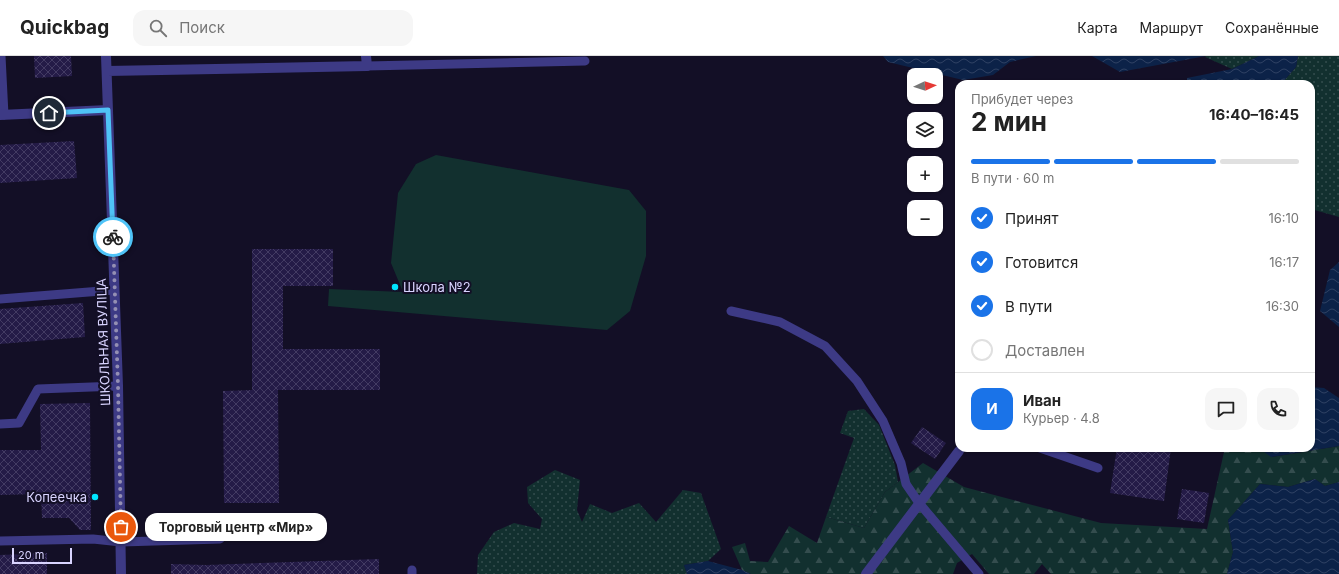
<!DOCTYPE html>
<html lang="ru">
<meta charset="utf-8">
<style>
:root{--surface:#fff;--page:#f6f6f6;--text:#222;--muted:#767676;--line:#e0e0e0;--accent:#1a73e8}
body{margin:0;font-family:Inter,sans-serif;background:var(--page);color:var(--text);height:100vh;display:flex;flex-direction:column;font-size:15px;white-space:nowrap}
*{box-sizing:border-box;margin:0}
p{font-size:13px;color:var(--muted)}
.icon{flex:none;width:22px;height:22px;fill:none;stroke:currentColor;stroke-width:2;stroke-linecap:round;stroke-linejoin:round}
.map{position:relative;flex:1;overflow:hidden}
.panel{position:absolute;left:955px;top:24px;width:360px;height:372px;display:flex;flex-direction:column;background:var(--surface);border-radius:12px;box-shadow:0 1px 3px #0004}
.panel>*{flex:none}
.needle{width:26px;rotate:86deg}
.controls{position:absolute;left:907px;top:12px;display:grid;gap:8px}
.controls a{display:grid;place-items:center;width:36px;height:36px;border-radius:8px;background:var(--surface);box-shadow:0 1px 3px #0004;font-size:20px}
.scale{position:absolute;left:12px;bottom:10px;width:60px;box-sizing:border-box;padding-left:4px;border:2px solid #d9d4ff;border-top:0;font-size:11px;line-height:14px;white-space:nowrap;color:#d9d4ff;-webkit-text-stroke:3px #130f26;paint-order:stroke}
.pin{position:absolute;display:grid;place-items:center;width:34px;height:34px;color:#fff;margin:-17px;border:2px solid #fff;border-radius:50%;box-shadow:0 1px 4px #0007}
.courier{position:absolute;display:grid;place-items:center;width:40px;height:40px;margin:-20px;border:3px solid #4fc3f7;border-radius:50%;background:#fff;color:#222;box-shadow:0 1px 5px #0007}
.bubble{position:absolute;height:28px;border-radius:12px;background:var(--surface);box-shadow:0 1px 3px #0004;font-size:13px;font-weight:700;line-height:28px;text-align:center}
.summary em{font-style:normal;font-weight:700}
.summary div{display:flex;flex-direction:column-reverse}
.summary{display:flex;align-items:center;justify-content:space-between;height:68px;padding:0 16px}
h1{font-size:26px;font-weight:700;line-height:30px}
.bar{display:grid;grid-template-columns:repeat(4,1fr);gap:6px 4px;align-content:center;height:48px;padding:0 16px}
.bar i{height:5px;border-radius:3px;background:var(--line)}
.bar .on{background:var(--accent)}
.bar p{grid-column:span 4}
.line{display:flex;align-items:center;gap:10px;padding:0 16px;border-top:1px solid var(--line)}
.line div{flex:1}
.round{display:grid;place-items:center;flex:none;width:42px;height:42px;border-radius:12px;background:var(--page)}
ol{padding:0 16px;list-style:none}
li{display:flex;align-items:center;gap:12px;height:44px}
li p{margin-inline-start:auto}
li .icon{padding:4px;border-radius:50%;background:var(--accent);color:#fff;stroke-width:4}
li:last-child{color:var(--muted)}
li i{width:22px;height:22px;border:2px solid var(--line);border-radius:50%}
header{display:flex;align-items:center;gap:24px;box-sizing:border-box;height:56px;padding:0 20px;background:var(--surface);border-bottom:1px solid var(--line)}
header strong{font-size:19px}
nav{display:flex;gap:22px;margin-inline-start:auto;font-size:14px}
.search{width:280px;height:36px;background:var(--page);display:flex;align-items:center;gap:10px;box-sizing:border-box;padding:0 14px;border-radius:12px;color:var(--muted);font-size:15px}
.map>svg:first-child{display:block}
.grass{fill:url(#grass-dots)}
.forest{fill:url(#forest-firs)}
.park{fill:#12302f}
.water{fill:url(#water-waves)}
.building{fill:url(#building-cross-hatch)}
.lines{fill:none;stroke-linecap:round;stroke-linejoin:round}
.service{stroke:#3d3a85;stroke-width:9}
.minor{stroke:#3d3a85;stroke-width:10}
.done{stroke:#948fb3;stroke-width:4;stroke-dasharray:0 7.2}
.route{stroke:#4fc3f7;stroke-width:5}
.poi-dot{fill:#00e5ff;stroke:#130f26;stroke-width:1.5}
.labels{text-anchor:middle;stroke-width:4;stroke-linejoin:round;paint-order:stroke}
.poi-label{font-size:13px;fill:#d9d4ff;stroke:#130f26;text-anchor:start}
.street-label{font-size:13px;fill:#d9d4ff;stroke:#130f26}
</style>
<header>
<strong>Quickbag</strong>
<div class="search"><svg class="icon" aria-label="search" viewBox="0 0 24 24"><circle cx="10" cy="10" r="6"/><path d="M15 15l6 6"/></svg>Поиск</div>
<nav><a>Карта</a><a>Маршрут</a><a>Сохранённые</a></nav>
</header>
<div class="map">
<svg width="1339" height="518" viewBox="0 0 1339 518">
<defs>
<pattern id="grass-dots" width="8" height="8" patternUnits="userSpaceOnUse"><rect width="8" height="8" fill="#12302f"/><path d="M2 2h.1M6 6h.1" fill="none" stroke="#344d4e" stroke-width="1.8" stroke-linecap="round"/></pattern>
<pattern id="forest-firs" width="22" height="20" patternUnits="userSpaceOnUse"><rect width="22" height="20" fill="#12302f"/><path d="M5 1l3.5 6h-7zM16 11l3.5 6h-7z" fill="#344d4e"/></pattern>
<pattern id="water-waves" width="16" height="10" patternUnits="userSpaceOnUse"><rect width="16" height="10" fill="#0c2248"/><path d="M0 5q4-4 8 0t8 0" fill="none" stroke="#2f4163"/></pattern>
<pattern id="building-cross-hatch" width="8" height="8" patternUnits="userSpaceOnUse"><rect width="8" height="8" fill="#241b47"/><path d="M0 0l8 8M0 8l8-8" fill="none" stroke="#433b63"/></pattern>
</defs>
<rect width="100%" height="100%" fill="#130f26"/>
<!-- grass -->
<path class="grass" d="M1206,0H1259L1232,13L1205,1Z
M1298,0H1339V161L1311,153V28H1281L1296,11Z
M864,353L879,369L895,409L898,426L885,436L864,472L826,461L854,382L840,377L848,355Z
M555,414L580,424L577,454L582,466L590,448L612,457L639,447L656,466L683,434L701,437L721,493L708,505L684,509L687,518H477L478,499L494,476L514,467L540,473L542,463L528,447L527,431Z"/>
<!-- forest -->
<path class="forest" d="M1339,390V426L1325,430L1315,423L1288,431L1260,428L1228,464L1233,496L1227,518H1051L1042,508L1034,518H989L972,498L957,507L953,518H751L742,514L732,491L745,487L750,505L768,506L789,470L817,487L826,461L864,472L885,436L923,407L964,431L1101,467L1207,473L1224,396L1217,392H1259L1272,401Z"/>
<!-- park -->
<path class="park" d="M436,99L629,134L646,155V200L630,255L607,274L328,250L329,233L403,236L391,207L398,137L416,108Z"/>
<!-- water -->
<path class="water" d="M883,0H1036L1010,6L993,19L963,24L888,6Z
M1092,0H1206L1120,16Z
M1259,0H1298L1296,11L1281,28H1187V22L1232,13Z
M1339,206V271L1320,255L1330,214Z
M1311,331L1324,332L1339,342V390L1271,401L1259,392H1311Z
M1315,423L1325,430L1339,426V518H1227L1233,496L1228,464L1260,428L1288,431Z
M708,505L742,514L751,518H687L684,509Z"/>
<!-- building -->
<path class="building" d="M34,0H71L72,20L35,22Z
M74,85L77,122L0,127V89Z
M252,193H333V230H283V293H380V334H278L279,447H224L223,335L252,334Z
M83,247L85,281L0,288V253Z
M90,347L91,474H80L69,462H42L41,438L0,439V394H41L40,348Z
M922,371L946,387L935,403L911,387Z
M1117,392H1171L1164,445L1110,437Z
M1182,433L1209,437L1204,467L1177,463Z
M47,497V518H0V499Z
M379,503V518H171V508L206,509Z"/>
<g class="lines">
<!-- service -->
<path class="service" d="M1,0L4,59
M367,10L585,5
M0,243L114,234
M731,255L780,266L825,290L857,325L883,365L901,407L906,428L919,447L979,518
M0,368L19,367L38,333L118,330
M1040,392L1098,412
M0,485L93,483L121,486L220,483
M412,514V518"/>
<!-- minor -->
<path class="minor" d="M106,0L118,330L121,518
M107,15L367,10L366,0
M0,59L108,54
M866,518L959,395"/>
</g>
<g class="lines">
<!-- done -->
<path class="done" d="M113,181L118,330L121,471"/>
<!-- route -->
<path class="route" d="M49,57L108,54L113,181"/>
</g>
<!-- markers -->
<g class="poi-dot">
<circle cx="395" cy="231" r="4"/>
<circle cx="95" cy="441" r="4"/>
</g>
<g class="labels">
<!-- poi labels -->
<g class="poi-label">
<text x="403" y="236">Школа №2</text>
<text x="87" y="446" text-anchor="end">Копеечка</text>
</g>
<!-- street labels -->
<g class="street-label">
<text transform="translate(103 286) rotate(-92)" y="5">ШКОЛЬНАЯ ВУЛІЦА</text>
</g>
</g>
</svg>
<div class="controls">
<a><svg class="needle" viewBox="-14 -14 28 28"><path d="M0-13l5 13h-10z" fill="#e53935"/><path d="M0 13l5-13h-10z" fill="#767676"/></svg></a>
<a><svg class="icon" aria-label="layers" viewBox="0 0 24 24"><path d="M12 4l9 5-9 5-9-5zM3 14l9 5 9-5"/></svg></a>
<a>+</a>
<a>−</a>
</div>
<div class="scale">20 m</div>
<div class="pin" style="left:121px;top:471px;background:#ea580c"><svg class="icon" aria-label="bag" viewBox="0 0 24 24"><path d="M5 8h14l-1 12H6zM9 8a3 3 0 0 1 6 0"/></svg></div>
<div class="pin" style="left:49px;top:57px;background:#1f2937"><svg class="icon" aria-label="home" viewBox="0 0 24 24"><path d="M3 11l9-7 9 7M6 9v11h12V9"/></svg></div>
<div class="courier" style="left:113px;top:181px"><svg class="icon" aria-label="bike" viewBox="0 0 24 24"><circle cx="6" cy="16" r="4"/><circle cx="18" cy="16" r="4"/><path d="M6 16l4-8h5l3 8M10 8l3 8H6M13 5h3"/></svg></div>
<div class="bubble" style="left:145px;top:457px;width:182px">Торговый центр «Мир»</div>
<section class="panel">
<div class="summary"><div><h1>2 мин</h1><p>Прибудет через</p></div><em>16:40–16:45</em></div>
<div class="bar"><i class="on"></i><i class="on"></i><i class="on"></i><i></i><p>В пути · 60 m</p></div>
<ol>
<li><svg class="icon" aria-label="check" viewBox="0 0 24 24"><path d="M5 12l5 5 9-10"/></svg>Принят<p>16:10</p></li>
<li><svg class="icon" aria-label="check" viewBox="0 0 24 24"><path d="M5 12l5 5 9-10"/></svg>Готовится<p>16:17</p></li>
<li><svg class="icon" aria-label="check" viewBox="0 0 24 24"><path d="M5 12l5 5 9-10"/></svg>В пути<p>16:30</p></li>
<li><i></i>Доставлен</li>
</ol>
<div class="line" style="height:72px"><b class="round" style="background:var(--accent);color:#fff">И</b><div><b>Иван</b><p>Курьер · 4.8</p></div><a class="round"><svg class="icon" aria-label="chat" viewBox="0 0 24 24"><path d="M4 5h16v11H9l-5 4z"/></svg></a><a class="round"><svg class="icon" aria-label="phone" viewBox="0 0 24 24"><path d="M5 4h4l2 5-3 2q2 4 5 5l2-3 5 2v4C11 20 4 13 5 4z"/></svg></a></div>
</section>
</div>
